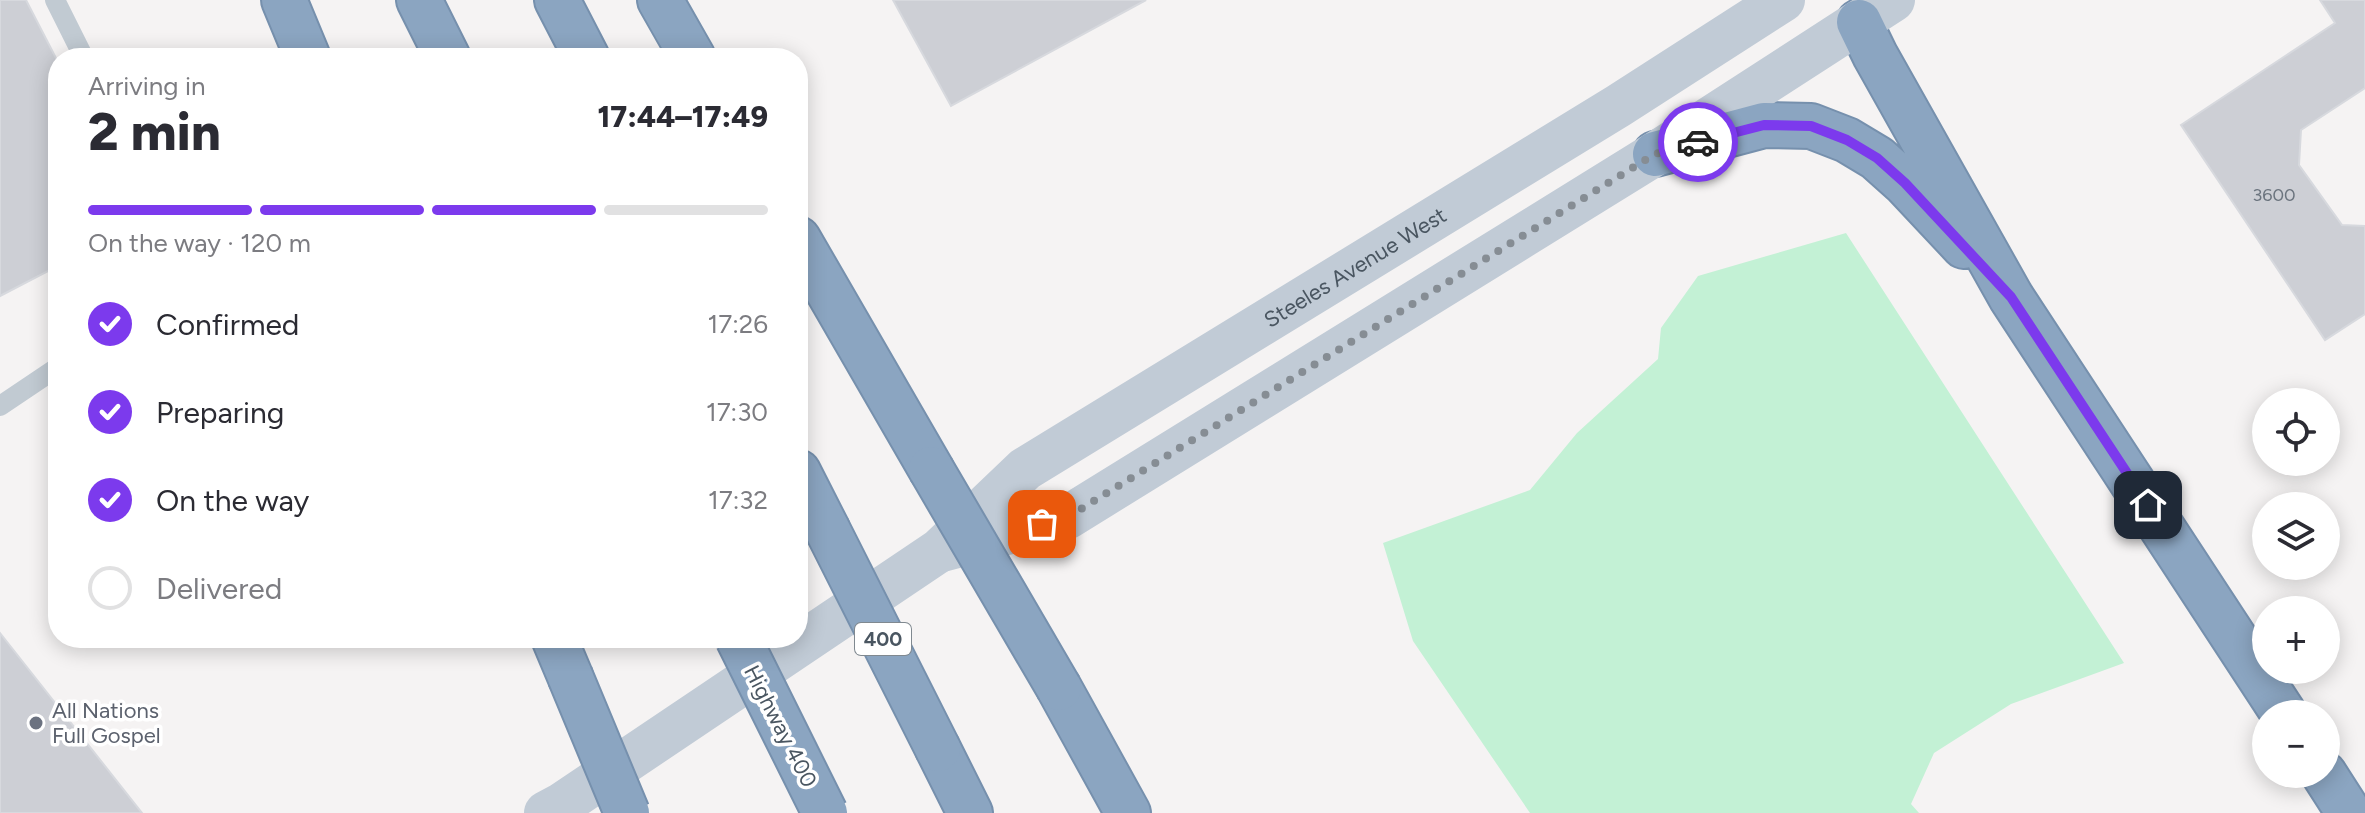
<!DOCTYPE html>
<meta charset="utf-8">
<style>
:root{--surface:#fff;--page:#f2f2f3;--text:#2b2b33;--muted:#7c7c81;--line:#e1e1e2;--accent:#7c3aed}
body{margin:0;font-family:Figtree,sans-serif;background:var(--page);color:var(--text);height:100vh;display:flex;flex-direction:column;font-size:30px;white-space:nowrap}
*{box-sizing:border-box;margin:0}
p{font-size:26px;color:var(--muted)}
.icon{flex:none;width:44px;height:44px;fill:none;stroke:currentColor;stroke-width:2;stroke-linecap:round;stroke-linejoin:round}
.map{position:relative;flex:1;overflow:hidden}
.details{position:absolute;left:48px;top:48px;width:760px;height:600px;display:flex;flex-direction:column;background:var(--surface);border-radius:32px;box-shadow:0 4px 20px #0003}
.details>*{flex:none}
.buttons{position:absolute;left:2252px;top:388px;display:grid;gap:16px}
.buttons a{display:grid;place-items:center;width:88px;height:88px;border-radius:50%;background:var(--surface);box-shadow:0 4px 20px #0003;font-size:40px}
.pin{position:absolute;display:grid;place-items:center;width:68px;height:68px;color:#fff;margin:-34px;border-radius:16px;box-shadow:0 4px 12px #0006}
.courier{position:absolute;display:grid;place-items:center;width:80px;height:80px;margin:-40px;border:6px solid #7c3aed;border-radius:50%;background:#fff;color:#222;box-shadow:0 2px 10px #0007}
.head em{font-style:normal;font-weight:800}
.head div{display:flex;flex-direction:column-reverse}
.head{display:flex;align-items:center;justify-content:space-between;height:136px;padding:0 40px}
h1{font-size:52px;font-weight:800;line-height:60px}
.bar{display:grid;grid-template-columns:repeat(4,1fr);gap:12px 8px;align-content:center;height:96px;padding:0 40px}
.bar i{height:10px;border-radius:6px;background:var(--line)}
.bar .on{background:var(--accent)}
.bar p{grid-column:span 4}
ol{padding:0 40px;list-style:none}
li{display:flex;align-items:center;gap:24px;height:88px}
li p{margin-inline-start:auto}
li .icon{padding:8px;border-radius:50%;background:var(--accent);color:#fff;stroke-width:4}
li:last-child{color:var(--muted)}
li i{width:44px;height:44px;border:4px solid var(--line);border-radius:50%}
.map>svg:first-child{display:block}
.green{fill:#c3f1d5}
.building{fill:#cdcfd5;stroke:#d7d9de;stroke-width:2}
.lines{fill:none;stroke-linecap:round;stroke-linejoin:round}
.motorway-casing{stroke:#7690ad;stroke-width:48}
.service{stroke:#c1cad2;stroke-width:20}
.secondary{stroke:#c1cbd6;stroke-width:44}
.motorway{stroke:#8ba5c1;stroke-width:44}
.motorway-bridge-casing{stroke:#7690ad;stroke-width:48;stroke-linecap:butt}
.motorway-bridge{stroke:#8ba5c1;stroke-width:44}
.done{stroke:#868d94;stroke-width:8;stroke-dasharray:0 14.4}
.route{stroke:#7c3aed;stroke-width:10}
.worship-dot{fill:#6b7280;stroke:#fff;stroke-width:3}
.labels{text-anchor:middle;stroke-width:7;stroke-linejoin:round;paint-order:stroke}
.number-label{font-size:18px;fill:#6b747e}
.shield{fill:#fff;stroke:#808990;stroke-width:2}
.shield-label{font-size:20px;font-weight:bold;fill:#4a5661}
.street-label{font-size:22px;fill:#4a5661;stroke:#fff}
.worship-label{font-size:22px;fill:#5b616d;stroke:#fff;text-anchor:start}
</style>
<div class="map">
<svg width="2365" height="813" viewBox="0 0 2365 813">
<rect width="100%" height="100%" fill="#f5f3f3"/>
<!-- green -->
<path class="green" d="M1846,233L2124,663L2011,704L1934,753L1911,804L1919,813H1530L1413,641L1383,543L1530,490L1577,433L1658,359L1661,328L1698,276Z"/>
<!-- building -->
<path class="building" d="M0,0H26L58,62V266L0,296Z
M893,0H1146L951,106Z
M2320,0H2365V88L2301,130L2299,165L2342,225L2365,226V314L2325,340L2181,125L2335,23Z
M0,633L142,813H0Z"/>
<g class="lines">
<!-- motorway casing -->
<g class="motorway-casing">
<path id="motorway" d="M284,0L308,58
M419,0L448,58
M557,0L587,58
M660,0L693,58
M1859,22L1875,55L2011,297L2284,714
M1655,154L1764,125L1811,126L1847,140L1877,158L1905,183L1964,246
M798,239L931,469
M798,472L827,529
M554,638L570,676
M1059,688L1128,813
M938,749L970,813
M2324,774L2349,813"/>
</g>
<!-- service -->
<path class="service" d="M55,0L84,58
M0,406L58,367"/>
<!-- secondary -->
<g class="secondary">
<path d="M942,550L1068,517L1655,154L1893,0"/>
<path id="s1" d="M546,813L561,805L940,550L1025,469L1618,106L1783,0"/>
</g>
<!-- motorway -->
<use href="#motorway" class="motorway"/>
<!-- motorway-bridge casing -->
<g class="motorway-bridge-casing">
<path id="motorway-bridge" d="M931,469L1059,688
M827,529L938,749
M738,638L825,813
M570,676L627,813"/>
</g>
<!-- motorway-bridge -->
<use href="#motorway-bridge" class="motorway-bridge"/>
</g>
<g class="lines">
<!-- done -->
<path class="done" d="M1042,524L1068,517L1655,154L1698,142"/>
<!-- route -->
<path class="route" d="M1698,142L1764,125L1811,126L1847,140L1877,158L1905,183L2011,297L2148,505"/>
</g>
<!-- markers -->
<circle class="worship-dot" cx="36" cy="723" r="8"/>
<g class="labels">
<!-- number labels -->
<g class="number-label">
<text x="2274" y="201">3600</text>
</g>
<!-- shield labels -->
<rect class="shield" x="855" y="623" width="56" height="32" rx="6"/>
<g class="shield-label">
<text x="883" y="646">400</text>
</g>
<!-- street labels -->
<g class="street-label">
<text dy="8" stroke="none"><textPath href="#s1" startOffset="978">Steeles Avenue West</textPath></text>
<text transform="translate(781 726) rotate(63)" y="8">Highway 400</text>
</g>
<!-- worship labels -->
<g class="worship-label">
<text x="52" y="718">All Nations<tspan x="52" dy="25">Full Gospel</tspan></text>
</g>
</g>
</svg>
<div class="buttons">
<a><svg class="icon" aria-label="locate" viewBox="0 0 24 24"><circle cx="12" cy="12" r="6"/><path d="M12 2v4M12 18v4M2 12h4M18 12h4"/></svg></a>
<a><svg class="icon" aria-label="layers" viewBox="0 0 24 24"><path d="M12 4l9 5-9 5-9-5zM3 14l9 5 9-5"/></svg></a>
<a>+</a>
<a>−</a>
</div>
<div class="pin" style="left:1042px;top:524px;background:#ea580c"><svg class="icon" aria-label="bag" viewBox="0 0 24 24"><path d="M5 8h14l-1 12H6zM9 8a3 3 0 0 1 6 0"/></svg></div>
<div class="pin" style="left:2148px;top:505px;background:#1f2937"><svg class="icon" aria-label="home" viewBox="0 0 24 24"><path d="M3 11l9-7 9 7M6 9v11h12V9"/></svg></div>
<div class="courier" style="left:1698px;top:142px"><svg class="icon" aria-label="car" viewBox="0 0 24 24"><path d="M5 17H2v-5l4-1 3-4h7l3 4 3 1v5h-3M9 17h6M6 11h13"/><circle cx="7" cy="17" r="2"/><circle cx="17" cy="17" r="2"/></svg></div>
<section class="details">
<div class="head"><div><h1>2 min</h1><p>Arriving in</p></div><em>17:44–17:49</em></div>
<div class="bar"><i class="on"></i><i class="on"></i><i class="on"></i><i></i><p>On the way · 120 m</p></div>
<ol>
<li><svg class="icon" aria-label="check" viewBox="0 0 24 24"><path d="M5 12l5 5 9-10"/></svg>Confirmed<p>17:26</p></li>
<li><svg class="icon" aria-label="check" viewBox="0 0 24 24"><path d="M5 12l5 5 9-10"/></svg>Preparing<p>17:30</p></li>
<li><svg class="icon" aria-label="check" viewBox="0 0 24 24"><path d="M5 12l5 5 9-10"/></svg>On the way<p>17:32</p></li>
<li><i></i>Delivered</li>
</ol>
</section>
</div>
